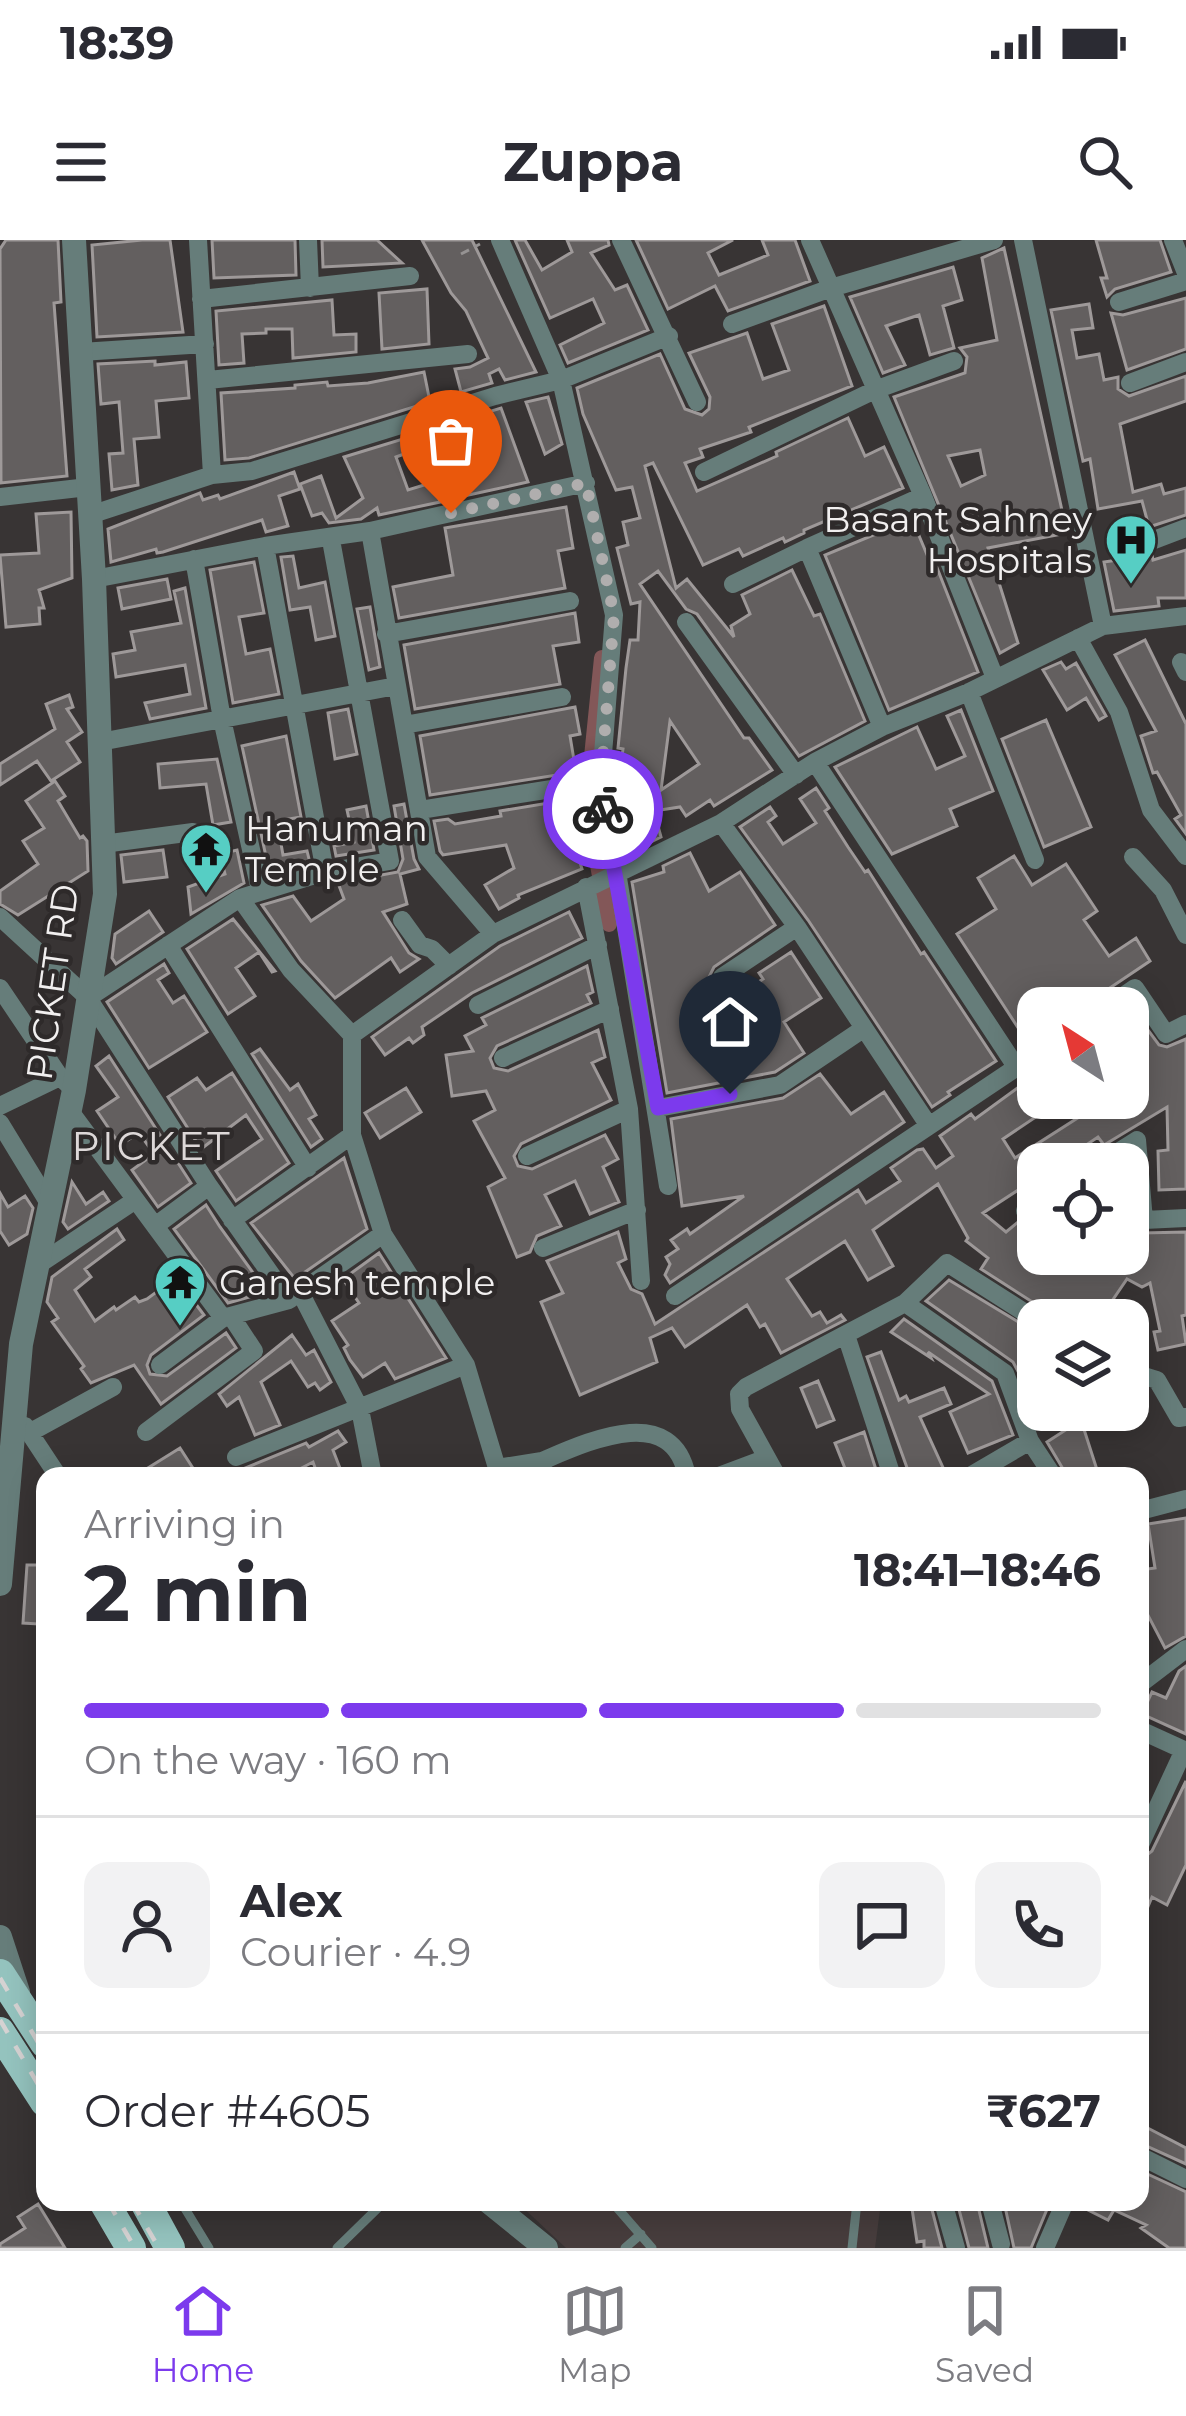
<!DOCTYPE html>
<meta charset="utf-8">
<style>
:root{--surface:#fff;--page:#f2f2f3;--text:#2b2b33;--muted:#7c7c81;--line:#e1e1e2;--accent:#7c3aed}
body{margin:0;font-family:Montserrat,sans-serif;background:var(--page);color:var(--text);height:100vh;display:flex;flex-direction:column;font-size:45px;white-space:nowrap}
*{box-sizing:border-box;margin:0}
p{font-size:39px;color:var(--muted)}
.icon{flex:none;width:66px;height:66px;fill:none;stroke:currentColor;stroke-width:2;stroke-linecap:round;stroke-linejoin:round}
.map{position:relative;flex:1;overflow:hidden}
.sheet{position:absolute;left:36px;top:1227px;width:1113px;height:744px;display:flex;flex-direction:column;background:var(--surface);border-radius:24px;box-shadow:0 6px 30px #0003}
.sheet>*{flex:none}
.needle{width:78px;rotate:324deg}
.fabs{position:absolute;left:1017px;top:747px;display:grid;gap:24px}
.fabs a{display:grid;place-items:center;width:132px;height:132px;border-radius:24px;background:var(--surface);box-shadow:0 6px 30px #0003;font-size:60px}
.pin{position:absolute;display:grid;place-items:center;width:102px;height:102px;color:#fff;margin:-123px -51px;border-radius:50% 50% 50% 0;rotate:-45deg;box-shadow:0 0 12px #0007}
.pin .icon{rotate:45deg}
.courier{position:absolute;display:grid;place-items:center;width:120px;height:120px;margin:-60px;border:9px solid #7c3aed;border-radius:50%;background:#fff;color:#222;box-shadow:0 3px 15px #0007}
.headline em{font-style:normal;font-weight:700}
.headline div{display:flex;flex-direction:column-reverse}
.headline{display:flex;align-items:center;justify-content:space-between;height:204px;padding:0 48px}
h1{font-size:78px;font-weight:700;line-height:90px}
.bar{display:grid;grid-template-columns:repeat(4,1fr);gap:18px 12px;align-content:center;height:144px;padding:0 48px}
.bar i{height:15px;border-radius:9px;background:var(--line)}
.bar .active{background:var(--accent)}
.bar p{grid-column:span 4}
.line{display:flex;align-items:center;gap:30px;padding:0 48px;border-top:3px solid var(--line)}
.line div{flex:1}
.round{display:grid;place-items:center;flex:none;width:126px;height:126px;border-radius:24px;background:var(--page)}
.status{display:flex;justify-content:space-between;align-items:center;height:84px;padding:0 60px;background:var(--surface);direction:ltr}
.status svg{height:33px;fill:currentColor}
header{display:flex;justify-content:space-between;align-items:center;height:156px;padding:0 48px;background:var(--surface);font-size:54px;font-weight:700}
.tab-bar{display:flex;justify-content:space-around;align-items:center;height:168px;border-top:3px solid var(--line);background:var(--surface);font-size:33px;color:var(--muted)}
.tab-bar a{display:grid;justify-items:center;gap:6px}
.tab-bar .active{color:var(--accent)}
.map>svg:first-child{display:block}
.built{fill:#473d3d}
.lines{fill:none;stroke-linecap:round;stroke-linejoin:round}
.canal{stroke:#835758;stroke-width:16}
.building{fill:#635f5f;stroke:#9e9999;stroke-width:3;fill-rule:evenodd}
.path{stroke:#969393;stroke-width:3;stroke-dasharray:9 6;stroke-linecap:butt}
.service{stroke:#667d7a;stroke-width:9}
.minor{stroke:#667d7a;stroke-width:18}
.tertiary{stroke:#667d7a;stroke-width:24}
.primary{stroke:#94c3be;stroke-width:30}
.rail{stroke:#d5d2d2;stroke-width:4.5;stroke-dasharray:15 15;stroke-linecap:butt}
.done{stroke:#b0aeae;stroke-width:12;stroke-dasharray:0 21.6}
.route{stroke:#7c3aed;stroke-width:15}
.labels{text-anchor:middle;stroke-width:9;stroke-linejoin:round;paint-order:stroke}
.poi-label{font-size:36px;fill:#f1efef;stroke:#2e2a2a;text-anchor:start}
.street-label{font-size:36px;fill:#f1efef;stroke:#2e2a2a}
.neighbourhood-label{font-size:39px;letter-spacing:3px;fill:#ddd8d8;stroke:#2e2a2a}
</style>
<div class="status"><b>18:39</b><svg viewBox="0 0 49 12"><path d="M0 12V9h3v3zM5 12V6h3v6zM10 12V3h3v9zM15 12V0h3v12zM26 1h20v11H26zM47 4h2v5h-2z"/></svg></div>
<header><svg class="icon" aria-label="menu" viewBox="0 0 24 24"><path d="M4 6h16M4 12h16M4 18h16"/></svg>Zuppa<svg class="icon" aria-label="search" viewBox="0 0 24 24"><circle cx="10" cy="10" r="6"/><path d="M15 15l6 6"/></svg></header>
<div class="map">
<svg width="1186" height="2008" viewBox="0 0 1186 2008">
<rect width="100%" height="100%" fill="#383434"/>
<!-- built -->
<path class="built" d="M517,1962H881L875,2008H566Z"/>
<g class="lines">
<!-- canal -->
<path class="canal" d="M602,418L587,566L609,684"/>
</g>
<!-- building -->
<path class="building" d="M6,0H58L61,62L54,63L67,236L1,243L0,9Z
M142,0H170L183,92L97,97L92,5Z
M212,0H295L296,35L214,38Z
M322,0H377L402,23L323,27Z
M422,0H472L536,132L505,140L499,129L489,134L492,143L461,152L455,129L470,127L488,118L466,71L451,53Z
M515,0H525L542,30L572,12L567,0H608L609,5L591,13L615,50L627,45L648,90L568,123L560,105L604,83L593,59L550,78Z
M636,0H733L708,13L719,35L768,15L762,0H795L810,41L728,71L715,46L668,69Z
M1096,0H1160L1171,32L1115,49L1107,57L1101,38H1107Z
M1004,8L1067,293L988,308L1018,403L1000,413L894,157L965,133L967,117L960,108L997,100L982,18ZM980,210L985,235L961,246L948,216Z
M953,27L962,60L943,66L954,108L930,115L919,75L886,86L905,125L883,133L850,57Z
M427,49L429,104L382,109L379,53Z
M1186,58V109L1127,130L1111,73L1123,75Z
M332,60L334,95L356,94V112L293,118L292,89H266V93L242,94L244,123L219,125L216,71Z
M1089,64L1093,88L1072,90L1077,118L1099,114L1104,140L1118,137V149L1129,156L1186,136V161L1120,184L1133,252L1161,244L1164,254L1186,248V275L1149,287L1142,261L1098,269L1090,219L1083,221L1051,70Z
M824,66L852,146L749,187L751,192L700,209L703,217L685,223L697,251L777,216L776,212L848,178L865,216L884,207L903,248L804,290V293L785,302L783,298L743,316L739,309L703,325L653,223L645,226L676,348L687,339L734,397L731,386L750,374L742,355L792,330L814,376L820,374L865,481L799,516L697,374L686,369L658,331L640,344L744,498H749L772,530L714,566L710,560L686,576L680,567L654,571L661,597L628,613L620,583L617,549L623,509L618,508L626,428L630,400H638L640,362L631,364L617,308L628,305L623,282L640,278L632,247L616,250L583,174L577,148L660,114L685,169L702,175L709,169L710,157L689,113L747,93L763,139L789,130L772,84ZM670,481L699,524L661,550Z
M155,121V125L186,122L189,158L156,161L159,197L134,199L138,245L112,250L109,214L123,213L119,162L101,164L98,124Z
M424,132L430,162L249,218L225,220L221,153L295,148V145L327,142L328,146L368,143Z
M548,157L562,204L545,214L526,162Z
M501,168L528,242L464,256L439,187Z
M419,194L423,207L396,217L408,250L434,242L440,262L379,275L377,268L361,279L329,283L322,273L312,276L300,244L321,236L336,278L363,258L344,217Z
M294,232L300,249L279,256L288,286L266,292L262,280L163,312L157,313L156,309L111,322L108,289L200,253L203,260L218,255L220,259Z
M566,267L573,308L558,311L565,348L399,378L393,347L453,335L445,288Z
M71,272L72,338L39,350L44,368H39L40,384L6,387L0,315L39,313L36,274Z
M912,279L928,317L932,315L978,432L889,470L825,315Z
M1186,310V358H1158L1159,366L1114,371L1104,322L1152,315L1153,320Z
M293,316L299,348L325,342L335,396L316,400L310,367L290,370L281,317Z
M254,322L264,373L239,377L246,414L270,409L279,454L233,463L210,330Z
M167,339L171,359L122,369L118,348Z
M185,348L206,468L150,479L145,463L190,454L185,425L116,437L113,414L135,410L131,392L181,383L174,351Z
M370,367L380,427L369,430L357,369Z
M575,373L579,402L553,406L560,444L415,469L404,405Z
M1145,400L1186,484V594L1175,579L1181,575L1157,532L1153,533L1141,496L1156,491L1115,415Z
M1061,422L1066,429L1076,423L1106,476L1099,480L1086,458L1067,470L1043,430Z
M69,455L73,467L67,469L82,492L67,502L80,522L51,541L37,521L0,545V524L55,489L46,464Z
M575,467L580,494L570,496L576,532L430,555L420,496Z
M348,469L357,514L335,519L328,473Z
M961,470L993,551L950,569L957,586L892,614L835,527L917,487L936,529L965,516L947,476Z
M1046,480L1091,587L1044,607L1002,499Z
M286,496L301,577L277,581L283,615L307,611L310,623L270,635L242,506Z
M217,519L231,582L213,585L206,544L160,548L158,524Z
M55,541L65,556L58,561L80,598L83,596L87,601L88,631L18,675L0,664V651L38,624L23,601L44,588L26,561Z
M816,548L829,568L825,571L848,607L865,632L868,630L921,714L924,712L996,821L948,852L950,855L932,867L808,680L740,587L770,567L776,576L768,582L783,604L816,583L800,559Z
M573,559L578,586L569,588L582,629L518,655L519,658L499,669L485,645L514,628L506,605L443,615L440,611L434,581L448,579L455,584L501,576L500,571Z
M404,564L414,619L419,629L400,634L407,664L383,672L409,713L419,719L400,732L391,718L335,758L301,721L262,665L293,656L311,681L344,659L338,643L398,632L403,619L394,566Z
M366,566L374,610L336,616L334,606L354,602L347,570Z
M163,610L167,637L124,642L121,615Z
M237,610L244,643L191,674L188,647L225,634L220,614Z
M690,613L709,651L740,632L775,685L714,727L709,737L712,745L727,749L729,762L763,739L759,733L791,712L821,758L784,782L804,813L775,832L667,853L632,642L664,632L663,626Z
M1014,616L1032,645L1066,624L1097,671L1084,680L1109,716L1136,698L1150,721L1080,768H1038V800L1028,803L957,694L996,669L978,638Z
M149,671L163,692L116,724L112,718L115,694Z
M569,672L582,698L472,753L422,787L424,795L413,803L409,798L385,815L372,797L500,706Z
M233,679L275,731L272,732L259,712L236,728L255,756L228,774L187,709Z
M164,724L169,733L158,740L173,763L184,756L207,792L149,828L107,762Z
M587,726L593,752L587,755L591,763L497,806L490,818L494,828L508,831L598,790L605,817L592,823L611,860L521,904L514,916L518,926L532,929L605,895L618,919L603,927L619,962L590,974L575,941L545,955L561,986L537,996L530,1012L517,1017L488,947L505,938L474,881L495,870L486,851L452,856L446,815L473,811L465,796L486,785L482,778Z
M1131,767L1159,805L1167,807L1186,799V949L1159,950L1158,911L1168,910L1167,867L1104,905L1098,897L1058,924H1038V937L983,973L1006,992L1018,982L1027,984L1038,978V1014H1088L1114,1029L1116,1014H1128V1000L1142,993L1186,992V1075L1182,1076L1186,1104L1158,1110L1154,1092L1160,1091L1150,1043L1142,1047L1127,1039L1099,1080H1051L1045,1070L981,1029L988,1018L966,1001L968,998L938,944L873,990L893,1026L868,1040L845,1001L787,1039L812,1076L820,1072L827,1083L841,1075L845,1080L781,1113L765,1084L760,1087L747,1065L685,1107L672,1088L650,1098L657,1122L580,1155L541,1062L563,1053L547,1021L618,992L626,1019L618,1023L631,1049L642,1054L655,1084L858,950L866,963L900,941L891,928L917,910L923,909L936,928L953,916L940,896L971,874L975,879L1038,833V858H1064L1003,899L1015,918L1098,865L1094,858H1128V769Z
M260,809L290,850L298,844L316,875L309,879L322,899L311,907L252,814Z
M109,816L191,943L158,967L132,930L154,914L139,893L120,905L97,871L118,857L96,826Z
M232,833L289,923L236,961L216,931L262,899L246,875L201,909L168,857L197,838L206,850Z
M820,834L851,874L884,852L904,882L670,1043L665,1035L670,1024L666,1017L678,1009L671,1000L687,989L690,994L744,956L682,966L671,879L783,858Z
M406,848L421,872L380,898L365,873Z
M344,918L367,989L295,1039L251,983Z
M72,942L86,964L103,952L109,961L68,989L63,982Z
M0,953L8,967L25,956L33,968L27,994L9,1005L0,991Z
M206,965L220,987L267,1052L228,1063L174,989Z
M117,989L124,1000L85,1029L91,1037L75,1050L95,1081L114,1067L116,1070L135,1057L139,1062L147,1059L166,1045L182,1067L192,1059L204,1075L151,1115L147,1125L150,1134L167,1136L226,1093L236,1108L161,1164L134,1125L91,1143L81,1129L84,1126L52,1082L58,1078L47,1062L52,1037Z
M379,1013L446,1118L395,1139L385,1123L363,1137L350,1120L344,1108L348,1105L332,1081L359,1063L343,1039Z
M949,1040L1038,1094V1104L1020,1135L1013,1122L926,1061Z
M904,1079L992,1141L1013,1195L968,1213L950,1172L989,1154L928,1112L931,1118L891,1092Z
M292,1095L306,1115L314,1110L331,1142L320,1150L315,1143L308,1147L291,1121L261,1142L280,1185L255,1195L239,1157L227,1166L219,1154Z
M881,1112L899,1160L906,1156L909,1162L944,1148L951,1164L920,1177L945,1232L935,1236H910L867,1117Z
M818,1141L834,1180L817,1187L801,1148Z
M1081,1180L1099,1236H1079L1078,1230L1066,1234L1047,1202Z
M338,1191L346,1202L333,1210L343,1236H318L313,1222L286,1236H226L306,1203L309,1207Z
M864,1192L878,1236H848L835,1203Z
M180,1208L198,1236H135Z
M1186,1278V1396L1165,1408L1140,1360V1330L1155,1328L1148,1284Z
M27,1325H41L38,1384L23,1383Z
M1186,1426V1494L1142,1474L1152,1452L1166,1458L1179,1431Z
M1186,1541V1625L1167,1665L1152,1657L1140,1686L1143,1618L1152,1611Z
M1140,1884L1186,1908V1924L1140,1903Z
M1141,1931L1186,1952V2008H1169L1141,1988L1146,1985L1114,1970L1108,1980L1078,1965L1140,1962Z
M911,1962H930L942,2008H924V2001L917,2002Z
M957,1962H977L988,2008H969Z
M1004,1962H1050L1031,2008H1014Z
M38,1964L65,2008H0V2004L25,1988L18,1977Z"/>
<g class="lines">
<!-- path -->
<path class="path" d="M461,14L480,4"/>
<!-- service -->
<path class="service" d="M181,1962L209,2008
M612,1962L652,2008
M337,2008L384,1962
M625,2008L641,1994
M852,2008L857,1962"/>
<!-- minor -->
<path class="minor" d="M198,0L212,235
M308,0L310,48
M500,0L561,140L614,375L600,552L617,632L668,946
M621,0L697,162
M810,0L923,256
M1023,0L1103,386
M1173,0L1186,33
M201,59L410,36
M1119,62L1186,41
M732,84L831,48L994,0
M81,112L205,104
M208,140L468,114
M1130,143L1186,122
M704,232L875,150L954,121
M0,257L88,247
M90,275L212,235L252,231L495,156L561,140L669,96
M1154,300L1186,288
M265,306L325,632L240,658L291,730L352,795L493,694L721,583L815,522L882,487L969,452L1103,386L1186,376
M194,319L222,479L260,650
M94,339L265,306L370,291
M733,344L807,308
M686,382L796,535
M386,394L570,361
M1078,398L1119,472L1151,570L1186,616
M1181,422L1186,432
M969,452L1035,620
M404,485L562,457
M882,487L807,308L923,256L995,438
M100,502L396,446
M815,522L1017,828
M420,570L577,545
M721,583L797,687L929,886
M103,604L193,592
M1133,617L1163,650L1186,695
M325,632L390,621L331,300
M586,647L629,869L641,1041
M0,677L88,758L209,946L289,1060L300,1052L360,1169L373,1236
M402,680L420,705L432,709L449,726
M493,694L427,617L370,291L586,243
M168,705L308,928
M722,737L797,687
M0,748L60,837L74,850
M88,758L240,658
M478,765L598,705
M1106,768L1135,748L1166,794L1186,784
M352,795V895L383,994L466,1125L497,1228L542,1221L544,1236
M503,818L610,769
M0,866L60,837
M658,868L780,845L863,789
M70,871L223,1078L289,1060
M0,883L50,965
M527,916L629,869
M1099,924L1137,900L1144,980L1186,978
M1025,971L1038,962
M232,980L352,895
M155,986L209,946
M543,1008L637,970
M38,1025L134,961
M300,1052L383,994
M675,1056L1038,813
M905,1063L1005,1133L1030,1201L1053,1236
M846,1095L892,1236
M160,1125L223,1078
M1128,1131L1157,1140L1179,1178L1186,1177
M25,1186L58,1236
M146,1192L254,1111L231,1076
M29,1193L113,1147
M236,1217L466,1125
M542,1221C589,1201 672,1162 687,1236
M719,1236L767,1218
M777,1236L740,1169L739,1154L746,1147L905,1063L947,1023L1038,1081
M970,1236L1030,1201
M1140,1271L1186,1259
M1140,1444L1186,1409
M1140,1490L1186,1511
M1140,1605L1184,1510
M1140,1916L1186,1939
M943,1962L956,2008
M990,1962L1001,2004
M1045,2008L1065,1962"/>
<!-- tertiary -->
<path class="tertiary" d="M0,1344L21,1104L74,850L105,654L94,339L74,0
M0,1697L18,1752
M489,1962L546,2008"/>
<!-- primary -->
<path class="primary" d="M0,1734L45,1803
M0,1792L45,1862
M104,1962L131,2008
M145,1962L170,2008"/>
<!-- rail -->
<path class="rail" d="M0,1738L45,1814
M0,1780L45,1856
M108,1962L135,2008
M132,1962L159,2008"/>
</g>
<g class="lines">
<!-- done -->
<path class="done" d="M451,273L586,243L614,375L600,552L603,569"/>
<!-- route -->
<path class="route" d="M603,569L658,868L730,854"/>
</g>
<!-- icons -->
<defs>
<g id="hospital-pin" transform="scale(2.7)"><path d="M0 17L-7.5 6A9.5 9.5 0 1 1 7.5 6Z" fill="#56cec4" stroke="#2e2a2a"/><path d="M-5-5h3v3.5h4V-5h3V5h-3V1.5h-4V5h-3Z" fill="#111"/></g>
<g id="temple-pin" transform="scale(2.7)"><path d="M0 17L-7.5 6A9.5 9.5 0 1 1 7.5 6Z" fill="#56cec4" stroke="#2e2a2a"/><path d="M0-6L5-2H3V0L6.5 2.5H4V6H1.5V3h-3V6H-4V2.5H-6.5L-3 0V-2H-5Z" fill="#111"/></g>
</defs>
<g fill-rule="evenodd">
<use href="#hospital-pin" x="1131" y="300"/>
<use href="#temple-pin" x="206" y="609"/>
<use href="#temple-pin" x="180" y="1042"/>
</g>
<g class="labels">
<!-- poi labels -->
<g class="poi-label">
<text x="1092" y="292" text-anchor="end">Basant Sahney<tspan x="1092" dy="41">Hospitals</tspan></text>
<text x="245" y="601">Hanuman<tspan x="245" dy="41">Temple</tspan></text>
<text x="219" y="1055">Ganesh temple</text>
</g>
<!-- street labels -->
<g class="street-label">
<text transform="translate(52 742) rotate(-82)" y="13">PICKET RD</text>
</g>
<!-- neighbourhood labels -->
<g class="neighbourhood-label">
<text x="152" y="920">PICKET</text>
</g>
</g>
</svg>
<div class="fabs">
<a><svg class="needle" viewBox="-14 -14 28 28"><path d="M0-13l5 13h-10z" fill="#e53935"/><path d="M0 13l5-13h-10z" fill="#7c7c81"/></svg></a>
<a><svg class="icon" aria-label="locate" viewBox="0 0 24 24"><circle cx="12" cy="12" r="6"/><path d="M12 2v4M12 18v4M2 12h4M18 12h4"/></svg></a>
<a><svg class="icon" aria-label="layers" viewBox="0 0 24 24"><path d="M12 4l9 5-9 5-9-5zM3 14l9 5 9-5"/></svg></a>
</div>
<div class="pin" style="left:451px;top:273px;background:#ea580c"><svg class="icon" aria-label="bag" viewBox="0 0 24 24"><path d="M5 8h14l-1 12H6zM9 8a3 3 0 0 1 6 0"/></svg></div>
<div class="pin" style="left:730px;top:854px;background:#1f2937"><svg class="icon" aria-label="home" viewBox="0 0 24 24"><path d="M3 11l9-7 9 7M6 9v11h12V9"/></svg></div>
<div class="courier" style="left:603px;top:569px"><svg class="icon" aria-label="bike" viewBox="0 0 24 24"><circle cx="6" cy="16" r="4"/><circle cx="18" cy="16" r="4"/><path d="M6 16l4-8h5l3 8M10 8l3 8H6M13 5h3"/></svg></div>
<section class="sheet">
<div class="headline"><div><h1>2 min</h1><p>Arriving in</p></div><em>18:41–18:46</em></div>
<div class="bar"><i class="active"></i><i class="active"></i><i class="active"></i><i></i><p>On the way · 160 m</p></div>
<div class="line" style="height:216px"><a class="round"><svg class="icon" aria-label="person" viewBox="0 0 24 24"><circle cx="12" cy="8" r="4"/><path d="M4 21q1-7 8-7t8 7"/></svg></a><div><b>Alex</b><p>Courier · 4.9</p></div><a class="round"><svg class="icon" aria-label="chat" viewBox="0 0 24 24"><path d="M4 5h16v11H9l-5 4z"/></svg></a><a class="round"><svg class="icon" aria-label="phone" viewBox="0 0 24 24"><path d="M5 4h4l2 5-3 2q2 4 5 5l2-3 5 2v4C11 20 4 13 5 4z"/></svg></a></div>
<div class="line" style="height:156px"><div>Order #4605</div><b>₹627</b></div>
</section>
</div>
<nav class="tab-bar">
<a class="active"><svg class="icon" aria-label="home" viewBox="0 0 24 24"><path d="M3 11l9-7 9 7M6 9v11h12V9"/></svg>Home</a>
<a><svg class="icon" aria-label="map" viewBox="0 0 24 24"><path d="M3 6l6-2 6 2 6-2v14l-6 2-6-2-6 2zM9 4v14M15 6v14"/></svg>Map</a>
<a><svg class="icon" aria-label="saved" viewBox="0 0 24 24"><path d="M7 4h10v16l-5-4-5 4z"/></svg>Saved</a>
</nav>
